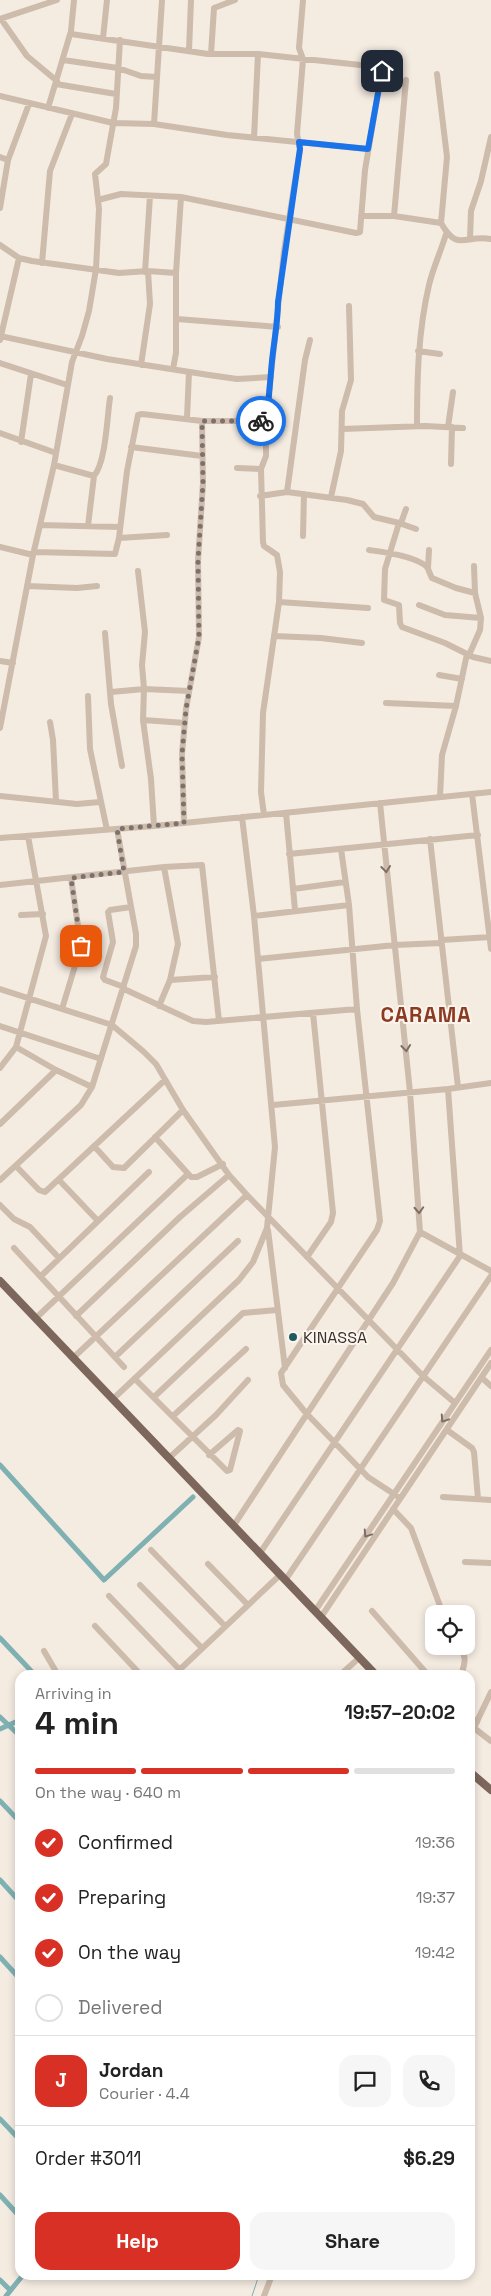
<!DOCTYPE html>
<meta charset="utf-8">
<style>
:root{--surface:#fff;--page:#f6f6f6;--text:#222;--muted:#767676;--line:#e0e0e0;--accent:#d93025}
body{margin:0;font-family:"Space Grotesk",sans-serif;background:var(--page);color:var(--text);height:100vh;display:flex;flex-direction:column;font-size:19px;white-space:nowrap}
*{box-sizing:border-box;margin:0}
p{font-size:16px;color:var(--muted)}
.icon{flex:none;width:28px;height:28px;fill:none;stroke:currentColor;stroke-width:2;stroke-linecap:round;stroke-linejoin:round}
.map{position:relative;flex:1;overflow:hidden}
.details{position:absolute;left:15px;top:1670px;width:460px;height:610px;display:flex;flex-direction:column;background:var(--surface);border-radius:15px;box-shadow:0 2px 8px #0003}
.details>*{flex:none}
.tools{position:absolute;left:425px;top:1605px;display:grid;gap:10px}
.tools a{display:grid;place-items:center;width:50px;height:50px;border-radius:10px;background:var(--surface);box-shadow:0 2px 8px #0003;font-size:25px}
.pin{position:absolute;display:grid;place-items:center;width:42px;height:42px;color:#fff;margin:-21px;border-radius:10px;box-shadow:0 2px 8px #0006}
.courier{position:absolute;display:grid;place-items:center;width:50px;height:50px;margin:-25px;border:4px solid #1a73e8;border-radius:50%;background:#fff;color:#222;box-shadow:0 1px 6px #0007}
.summary em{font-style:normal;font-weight:700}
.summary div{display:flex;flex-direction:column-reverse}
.summary{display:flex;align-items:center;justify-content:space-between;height:85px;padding:0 20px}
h1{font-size:32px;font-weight:700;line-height:38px}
.bar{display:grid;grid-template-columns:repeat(4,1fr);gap:8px 5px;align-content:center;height:60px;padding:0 20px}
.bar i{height:6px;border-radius:4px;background:var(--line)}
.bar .selected{background:var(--accent)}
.bar p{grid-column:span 4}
.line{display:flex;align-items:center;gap:12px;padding:0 20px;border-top:1px solid var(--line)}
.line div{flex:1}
.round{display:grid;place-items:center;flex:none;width:52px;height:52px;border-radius:15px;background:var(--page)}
ol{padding:0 20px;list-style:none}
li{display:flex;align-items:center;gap:15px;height:55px}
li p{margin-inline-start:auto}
li .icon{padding:5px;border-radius:50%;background:var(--accent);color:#fff;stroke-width:4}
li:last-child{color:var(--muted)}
li i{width:28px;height:28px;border:2px solid var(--line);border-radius:50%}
.cta{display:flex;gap:10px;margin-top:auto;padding:10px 20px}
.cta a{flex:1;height:58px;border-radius:15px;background:var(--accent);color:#fff;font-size:20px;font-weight:700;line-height:58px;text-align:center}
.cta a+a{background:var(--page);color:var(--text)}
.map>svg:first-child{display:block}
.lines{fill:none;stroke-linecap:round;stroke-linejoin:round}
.stream{stroke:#7fb0b2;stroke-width:1}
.canal{stroke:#7fb0b2;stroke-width:5}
.minor{stroke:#cdbbac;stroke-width:6}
.major{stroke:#7d675c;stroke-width:8}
.oneway{stroke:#7d6f65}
.done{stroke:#7c716b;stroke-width:5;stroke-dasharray:0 9}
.route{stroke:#1a73e8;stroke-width:6}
.poi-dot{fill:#1f5a5e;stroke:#fbf5ee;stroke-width:2}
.labels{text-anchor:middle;stroke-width:4;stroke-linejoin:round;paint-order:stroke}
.poi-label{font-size:16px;fill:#3b302b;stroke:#fbf5ee;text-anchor:start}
.district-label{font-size:21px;font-weight:bold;letter-spacing:1px;fill:#8c3b22;stroke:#fbf5ee}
</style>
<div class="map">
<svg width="491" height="2296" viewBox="0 0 491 2296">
<rect width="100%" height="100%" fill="#f4ebe1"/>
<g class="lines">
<!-- stream -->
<path class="stream" d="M252,2296L259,2275"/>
<!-- canal -->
<path class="canal" d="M0,1465L104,1580L193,1497
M0,1638L35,1675
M0,1717L20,1736
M0,1729L20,1720
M0,1801L20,1822
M0,1880L20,1902
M0,1957L20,1979
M0,2119L20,2140
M0,2195L20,2217
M0,2280L10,2290
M6,2296L23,2275"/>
<!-- minor -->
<path class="minor" d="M0,19L57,0
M1,19L27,56L57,81
M71,34L208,54H258L379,67L382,69L365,170L360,232L356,233L181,197L121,194L98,200
M103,38L107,0
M189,51L191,0
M211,54L214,8L235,0
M63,60L118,68L141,76L157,77
M437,74L447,157L441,223
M56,84L116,94
M0,96L113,123L154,124L227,135L368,149
M48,108L71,31L74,0
M154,124L162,0
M254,138L258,54
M0,157L8,160
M0,208L8,160L29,104
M361,216H394L441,223C458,253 465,234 491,239
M394,216L406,80
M470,239L471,211L481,181L491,137
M0,245L19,258L32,261L119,273L148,271L176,273
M42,263L50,171L72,114
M145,272L150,196
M177,319L278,327
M0,336L107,359L209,375L237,379L271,377
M0,340L19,258
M418,351L440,354
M0,363L67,385
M141,365L150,304L148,271
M173,369L176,353V273L181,197
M187,418L189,372
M417,426C417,379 418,332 429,285C433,268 441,251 446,234
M448,427L453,392
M342,429L425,426L463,428
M0,433L56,453
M21,442L31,374
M131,447L202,456
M451,464L452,427
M54,465L94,476
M237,468L261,469
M287,492L305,360L310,340
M260,496L287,492L347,500L363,504L374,517L399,523L385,569L384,600L399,605L400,623L402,627L445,643L473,657L491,661
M331,497L341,451L342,411L351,380L349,306
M399,523L416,529
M401,523L406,509
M40,525L120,527
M88,526L94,476C106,462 107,417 110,398
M303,536L304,494
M119,538L167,535
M0,547L33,555
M369,550C383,552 416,556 427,567C429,570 430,575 432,578L456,588L475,593
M34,552L115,554L119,538L127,471L138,415L142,414L202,421H266
M428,568L429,550
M138,571L145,632L142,665L144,689L143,720L151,779L154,826
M27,586L77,588L97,586
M279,602L368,608
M419,605L445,615L481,618
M105,633L111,704L122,766
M274,636L321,638L362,643
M469,655L480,630L481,618L475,593L474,566
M0,661L13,663
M439,675L462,679
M111,692L144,689L189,691
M88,696L90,749L107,830
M386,703L456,706
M143,720L185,723
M50,722L53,740L56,801
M0,728L33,555L54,465L72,362L82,336L89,311L96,269L99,209L95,174L106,164L116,108L120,40
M472,794L491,949
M0,796L77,804L100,802
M440,797L442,755L456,706L467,654
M286,813L295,910
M264,815L261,792L263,713L279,602L280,572L277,555L264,546L263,542L261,469L266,456V421L284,251L300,149L297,134L303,59L299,48L303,0
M184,823L182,754L186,709L199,637L198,561L203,483L202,421
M0,838L154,826L491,792
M430,839L458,1087
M341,849L349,905L357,1009L380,1221L377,1230L281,1373L283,1385L306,1413L368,1477L400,1498
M289,854L478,835
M0,885L164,867L202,865L219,1021
M293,889L345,882
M21,915L43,914
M254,916L349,905
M441,940L491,937
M258,959L395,945L441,943
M170,980L215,977
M124,987L105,980L103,977L113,942L108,912L110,910L131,907
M0,989L112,1025L144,1052L156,1064L183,1110L229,1175L247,1195L423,1376L455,1403
M124,989L193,1021L206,1022L357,1009
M159,1006L170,980L178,944L164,867
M62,1009L81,946L71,878
M0,1026L101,1059
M16,1047L56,1070L92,1087
M0,1068L16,1047L46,936L28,836
M273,1105L448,1089L491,1083
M0,1124L56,1070
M155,1137L191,1177H197L223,1164
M94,1146L113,1167L124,1168L183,1110
M16,1166L39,1190L45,1192L165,1080
M0,1180L81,1105L92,1087L136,946V934L117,829
M59,1180L98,1221
M0,1205L14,1219L30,1227L59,1258
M268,1230L285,1368
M420,1232L491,1271
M14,1248L124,1367
M307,1257L331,1222L333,1213L313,1013
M41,1276L149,1172
M76,1316L180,1217L229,1175
M36,1318L188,1174
M74,1357L247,1195
M115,1357L238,1241
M482,1378L491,1386
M135,1379L227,1471L230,1470L240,1431L238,1430L209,1455
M154,1397L243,1313L277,1310
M113,1399L239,1280L253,1262L267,1228L275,1147L254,916L242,817
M173,1416L246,1349
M447,1430L472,1448L474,1452L478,1499
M169,1458L216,1415L248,1380
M443,1497L491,1500
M393,1509L411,1528L443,1614
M234,1525L393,1283L420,1232L410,1092L380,803
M151,1550L225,1626
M260,1553L460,1256L448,1089
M465,1562L491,1563
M208,1564L247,1604
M286,1579L491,1276
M140,1585L202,1648
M109,1596L180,1670
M315,1611L491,1350
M372,1611L428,1675
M321,1617L491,1363
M95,1626L141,1675
M457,1646C468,1654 465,1664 461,1675
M44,1651L58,1675
M174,1675L281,1574
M340,1675L359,1658
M470,1717L477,1722
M474,1728L491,1741
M470,1736L491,1692
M264,2296L272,2275"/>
<!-- major -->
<path class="major" d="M0,1281L376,1675
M470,1772L491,1790"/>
</g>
<!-- one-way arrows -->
<defs><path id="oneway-chevron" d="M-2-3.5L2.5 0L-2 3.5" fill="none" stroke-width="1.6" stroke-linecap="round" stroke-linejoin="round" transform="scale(1.25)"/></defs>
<g class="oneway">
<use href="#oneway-chevron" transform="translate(386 869) rotate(83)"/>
<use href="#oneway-chevron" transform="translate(406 1048) rotate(84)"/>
<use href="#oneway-chevron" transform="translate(419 1210) rotate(87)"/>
<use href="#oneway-chevron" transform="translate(444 1419) rotate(124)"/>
<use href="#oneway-chevron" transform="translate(367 1534) rotate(124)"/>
</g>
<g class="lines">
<!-- done -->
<path class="done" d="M81,946L71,878L124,872L117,829L184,823L182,754L186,709L199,637L198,561L203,483L202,421H261"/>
<!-- route -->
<path class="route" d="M261,421H266C269,401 270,381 272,361C274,341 278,322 278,302L300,149L299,142L368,149L382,71"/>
</g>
<!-- markers -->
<circle class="poi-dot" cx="293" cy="1337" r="5"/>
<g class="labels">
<!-- poi labels -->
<g class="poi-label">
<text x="303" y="1343">KINASSA</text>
</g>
<!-- district labels -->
<g class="district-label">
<text x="426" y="1022">CARAMA</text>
</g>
</g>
</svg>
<div class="tools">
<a><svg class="icon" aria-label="locate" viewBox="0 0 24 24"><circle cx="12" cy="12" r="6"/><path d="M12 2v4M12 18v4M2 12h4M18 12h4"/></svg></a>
</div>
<div class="pin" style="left:81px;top:946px;background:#ea580c"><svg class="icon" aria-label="bag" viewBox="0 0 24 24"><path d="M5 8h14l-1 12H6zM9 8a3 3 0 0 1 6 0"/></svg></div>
<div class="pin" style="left:382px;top:71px;background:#1f2937"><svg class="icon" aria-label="home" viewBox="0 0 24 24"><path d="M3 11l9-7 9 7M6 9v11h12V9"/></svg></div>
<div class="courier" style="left:261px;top:421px"><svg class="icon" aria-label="bike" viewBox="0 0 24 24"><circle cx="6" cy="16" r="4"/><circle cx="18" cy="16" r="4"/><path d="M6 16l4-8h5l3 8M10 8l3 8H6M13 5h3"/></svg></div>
<section class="details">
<div class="summary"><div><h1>4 min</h1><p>Arriving in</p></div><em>19:57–20:02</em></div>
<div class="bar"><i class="selected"></i><i class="selected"></i><i class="selected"></i><i></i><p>On the way · 640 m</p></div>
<ol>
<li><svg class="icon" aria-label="check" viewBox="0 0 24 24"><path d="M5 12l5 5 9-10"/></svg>Confirmed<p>19:36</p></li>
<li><svg class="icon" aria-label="check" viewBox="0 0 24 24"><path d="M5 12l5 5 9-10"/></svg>Preparing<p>19:37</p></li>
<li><svg class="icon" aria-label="check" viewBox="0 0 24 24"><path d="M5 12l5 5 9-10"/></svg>On the way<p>19:42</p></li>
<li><i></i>Delivered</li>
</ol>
<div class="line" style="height:90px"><b class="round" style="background:var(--accent);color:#fff">J</b><div><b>Jordan</b><p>Courier · 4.4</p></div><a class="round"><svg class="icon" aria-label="chat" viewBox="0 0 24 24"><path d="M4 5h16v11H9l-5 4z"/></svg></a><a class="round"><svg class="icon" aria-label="phone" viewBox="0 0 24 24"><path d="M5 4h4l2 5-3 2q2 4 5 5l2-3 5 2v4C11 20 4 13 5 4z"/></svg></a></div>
<div class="line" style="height:65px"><div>Order #3011</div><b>$6.29</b></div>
<div class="cta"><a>Help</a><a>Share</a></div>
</section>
</div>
